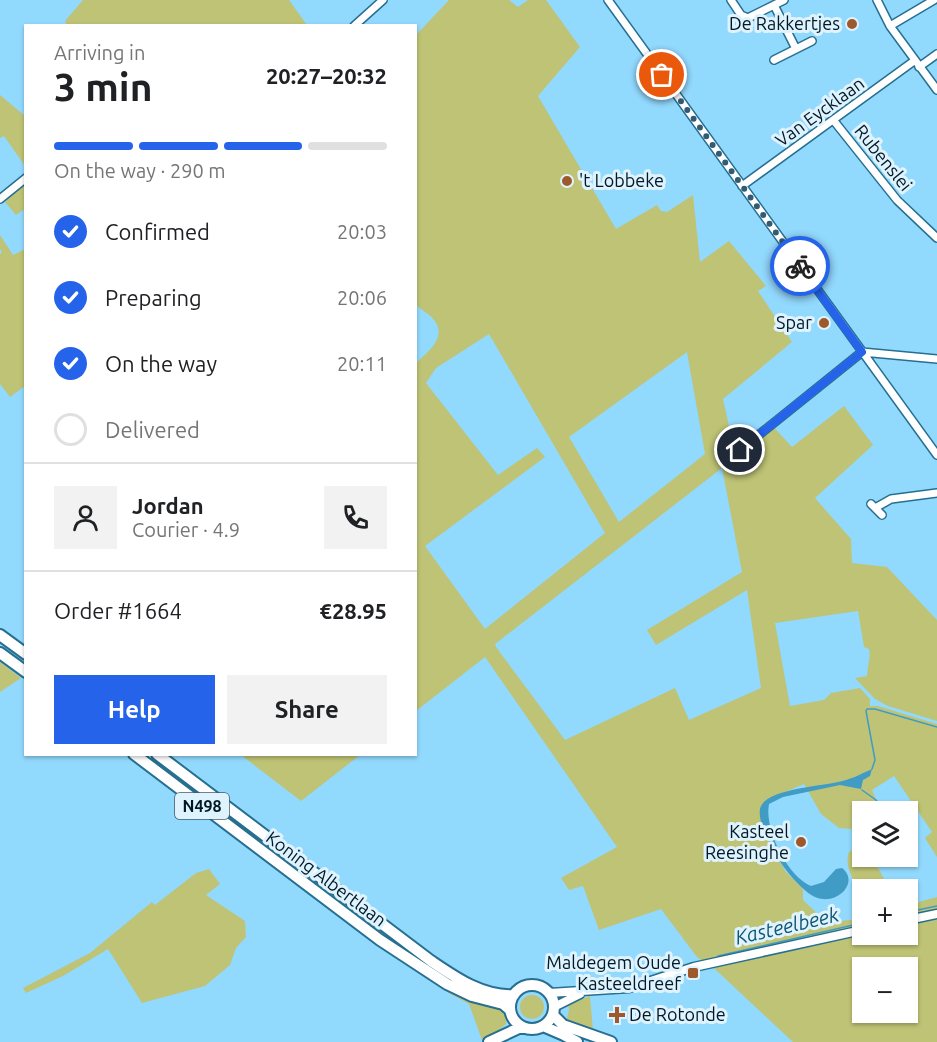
<!DOCTYPE html>
<meta charset="utf-8">
<style>
:root{--surface:#fff;--page:#f2f2f2;--text:#202124;--muted:#757577;--line:#e0e0e0;--accent:#2563eb}
body{margin:0;font-family:Ubuntu,sans-serif;background:var(--page);color:var(--text);height:100vh;display:flex;flex-direction:column;font-size:22px;white-space:nowrap}
*{box-sizing:border-box;margin:0}
p{font-size:20px;color:var(--muted)}
.icon{flex:none;width:33px;height:33px;fill:none;stroke:currentColor;stroke-width:2;stroke-linecap:round;stroke-linejoin:round}
.map{position:relative;flex:1;overflow:hidden}
.sheet{position:absolute;left:24px;top:24px;width:393px;height:732px;display:flex;flex-direction:column;background:var(--surface);border-radius:0px;box-shadow:0 2px 4px #0004}
.sheet>*{flex:none}
.controls{position:absolute;left:852px;top:801px;display:grid;gap:12px}
.controls a{display:grid;place-items:center;width:66px;height:66px;border-radius:0px;background:var(--surface);box-shadow:0 2px 4px #0004;font-size:30px}
.pin{position:absolute;display:grid;place-items:center;width:51px;height:51px;color:#fff;margin:-26px;border:3px solid #fff;border-radius:50%;box-shadow:0 2px 6px #0007}
.courier{position:absolute;display:grid;place-items:center;width:60px;height:60px;margin:-30px;border:4px solid #2563eb;border-radius:50%;background:#fff;color:#222;box-shadow:0 2px 8px #0007}
.head em{font-style:normal;font-weight:700}
.head div{display:flex;flex-direction:column-reverse}
.head{display:flex;align-items:center;justify-content:space-between;height:102px;padding:0 30px}
h1{font-size:39px;font-weight:700;line-height:45px}
.bar{display:grid;grid-template-columns:repeat(4,1fr);gap:9px 6px;align-content:center;height:72px;padding:0 30px}
.bar i{height:8px;border-radius:4px;background:var(--line)}
.bar .on{background:var(--accent)}
.bar p{grid-column:span 4}
.line{display:flex;align-items:center;gap:15px;padding:0 30px;border-top:2px solid var(--line)}
.line div{flex:1}
.round{display:grid;place-items:center;flex:none;width:63px;height:63px;border-radius:0px;background:var(--page)}
ol{padding:0 30px;list-style:none}
li{display:flex;align-items:center;gap:18px;height:66px}
li p{margin-inline-start:auto}
li .icon{padding:6px;border-radius:50%;background:var(--accent);color:#fff;stroke-width:4}
li:last-child{color:var(--muted)}
li i{width:33px;height:33px;border:3px solid var(--line);border-radius:50%}
.primary-button{display:flex;gap:12px;margin-top:auto;padding:12px 30px}
.primary-button a{flex:1;height:69px;border-radius:0px;background:var(--accent);color:#fff;font-size:24px;font-weight:700;line-height:69px;text-align:center}
.primary-button a+a{background:var(--page);color:var(--text)}
.map>svg:first-child{display:block}
.green{fill:#bec375;fill-rule:evenodd}
.water{fill:#409bc5}
.lines{fill:none;stroke-linecap:round;stroke-linejoin:round}
.stream{stroke:#409bc5;stroke-width:1.5}
.minor-casing{stroke:#266f90;stroke-width:10}
.tertiary-casing{stroke:#266f90;stroke-width:11}
.primary-casing{stroke:#266f90;stroke-width:14}
.minor{stroke:#fff;stroke-width:7}
.tertiary{stroke:#fff;stroke-width:8}
.primary{stroke:#fff;stroke-width:10}
.done{stroke:#335c72;stroke-width:6;stroke-dasharray:0 10.8}
.route{stroke:#2563eb;stroke-width:8}
.poi-dot{fill:#9d592b;stroke:#dff3fe;stroke-width:2}
.labels{text-anchor:middle;stroke-width:6;stroke-linejoin:round;paint-order:stroke}
.shield{fill:#dff3fe;stroke:#435a67;stroke-width:1.5}
.shield-label{font-size:16px;font-weight:bold;fill:#001926}
.poi-label{font-size:18px;fill:#001926;stroke:#dff3fe;text-anchor:end}
.street-label{font-size:18px;fill:#001926;stroke:#dff3fe}
.water-label{font-size:20px;font-style:italic;fill:#105775;stroke:#dff3fe}
</style>
<div class="map">
<svg width="937" height="1042" viewBox="0 0 937 1042">
<rect width="100%" height="100%" fill="#92d9fe"/>
<!-- green -->
<path class="green" d="M83,0H289L307,25H67L65,21Z
M449,0H509L518,7L528,0H546L580,47L538,96L616,229L657,205L661,211L667,212L693,195L700,262L729,241L766,286L758,291L792,342L723,399L734,448L768,421L792,447L844,406L873,445L815,498L851,539L852,563L887,567L937,620V721L888,706L875,699L855,678L867,676C867,667 871,658 869,649L864,647L858,611L775,623L790,706L824,700L831,693L860,688L870,699V706H878L937,724V857L925,838L932,832L894,776L872,790L881,811L862,812V830L839,828L821,814L804,784L766,800L761,822L770,845L786,872L803,889V900C826,922 827,923 859,919L862,907V934H908V905L937,897V1042H793L716,970L697,957L661,909L599,930L583,886L569,890L561,878L617,847L485,657L416,711V363C427,353 448,337 434,320C430,314 421,310 416,305V35ZM489,334L605,533L485,629L425,546L545,457L537,448L498,475L426,383L436,368ZM687,352L705,454L619,522L569,437ZM722,468L742,572L647,630L656,645L747,590L761,688L689,720L675,688L565,740L496,647L495,644ZM862,968H908V1012H862Z
M0,95L25,116V166L4,136L0,138Z
M25,182V213L23,210L16,215L5,202Z
M0,235L13,255L25,249V386L10,397L0,384V254L2,252L0,249Z
M0,662L21,678L0,692Z
M241,755H360L301,801Z
M862,844V856L882,857L875,863L890,889L862,890V906L855,896C858,879 843,870 849,852Z
M209,869L220,884L206,895L245,921L246,937L236,948L230,965L205,986L142,1003L108,949L63,976L26,993L23,988L90,953L152,902L155,905L196,873Z
M449,989L498,1005L507,1013L506,1024L494,1034L482,1040L469,1004L447,992Z
M520 1007a12 12 0 1 1 24 0a12 12 0 1 1-24 0Z
M590,996L593,1031L566,1022L569,1010L568,1004Z"/>
<!-- water -->
<path class="water" d="M872,769L870,776L863,780L861,789L840,785L783,797L769,804C764,829 787,876 811,886L824,882L836,869L842,868C862,883 832,913 807,892C789,877 776,858 767,837C763,828 757,815 761,806C769,789 821,786 838,782C850,780 861,774 872,769Z"/>
<g class="lines">
<!-- stream -->
<path class="stream" d="M872,769L875,760L866,711L867,709H875L937,727
M862,790L876,800L885,812
M908,912L937,906
M718,956L862,923"/>
<!-- minor casing -->
<g class="minor-casing">
<path id="minor" d="M608,0L937,455
M731,0L741,15L748,18L784,0
M877,0L890,26L937,90
M774,5L796,49
M354,26L383,0
M890,26L934,0
M774,60L812,41
M919,67L937,54
M834,121L897,200L937,238
M742,186L914,61
M0,199L26,178
M862,352L937,359
M740,450L862,352
M871,504L882,515
M875,508L891,499L937,493"/>
</g>
<!-- tertiary casing -->
<g class="tertiary-casing">
<path id="tertiary" d="M908,920L937,914
M549,993L629,988L694,967L862,930
M554,1007L580,994"/>
</g>
<!-- primary casing -->
<g class="primary-casing">
<path id="primary" d="M0,635L26,654
M0,653L26,672
M134,754L380,940L447,984L472,996L503,1004L510,1010
M157,754L431,961C456,978 483,997 514,995
M510 1007a22 22 0 1 1 44 0a22 22 0 1 1-44 0Z
M553,1015L563,1025L611,1042
M543,1026L564,1035L577,1042
M489,1042L521,1027"/>
</g>
<!-- minor -->
<use href="#minor" class="minor"/>
<!-- tertiary -->
<use href="#tertiary" class="tertiary"/>
<!-- primary -->
<use href="#primary" class="primary"/>
</g>
<g class="lines">
<!-- done -->
<path class="done" d="M662,75L800,266"/>
<!-- route -->
<path class="route" d="M740,450L862,352L800,266"/>
</g>
<!-- markers -->
<g class="poi-dot">
<circle cx="852" cy="24" r="6"/>
<circle cx="567" cy="181" r="6"/>
<circle cx="824" cy="323" r="6"/>
<circle cx="801" cy="842" r="6"/>
<rect x="687" y="967" width="12" height="12" rx="3"/>
<path d="M614 1006h6v6h6v6h-6v6h-6v-6h-6v-6h6z"/>
</g>
<g class="labels">
<!-- shield labels -->
<rect class="shield" x="175" y="793" width="54" height="26" rx="4.5"/>
<g class="shield-label">
<text x="202" y="812">N498</text>
</g>
<!-- poi labels -->
<g class="poi-label">
<text x="840" y="30">De Rakkertjes</text>
<text x="579" y="187" text-anchor="start">'t Lobbeke</text>
<text x="812" y="329">Spar</text>
<text x="789" y="838">Kasteel<tspan x="789" dy="21">Reesinghe</tspan></text>
<text x="681" y="969">Maldegem Oude<tspan x="681" dy="21">Kasteeldreef</tspan></text>
<text x="629" y="1021" text-anchor="start">De Rotonde</text>
</g>
<!-- street labels -->
<g class="street-label">
<text transform="translate(820 112) rotate(-36)" y="6">Van Eycklaan</text>
<text transform="translate(883 158) rotate(51)" y="6">Rubenslei</text>
<text transform="translate(326 879) rotate(37)" y="6">Koning Albertlaan</text>
</g>
<!-- water labels -->
<g class="water-label">
<text transform="translate(787 926) rotate(-13)" y="7">Kasteelbeek</text>
</g>
</g>
</svg>
<div class="controls">
<a><svg class="icon" aria-label="layers" viewBox="0 0 24 24"><path d="M12 4l9 5-9 5-9-5zM3 14l9 5 9-5"/></svg></a>
<a>+</a>
<a>−</a>
</div>
<div class="pin" style="left:662px;top:75px;background:#ea580c"><svg class="icon" aria-label="bag" viewBox="0 0 24 24"><path d="M5 8h14l-1 12H6zM9 8a3 3 0 0 1 6 0"/></svg></div>
<div class="pin" style="left:740px;top:450px;background:#1f2937"><svg class="icon" aria-label="home" viewBox="0 0 24 24"><path d="M3 11l9-7 9 7M6 9v11h12V9"/></svg></div>
<div class="courier" style="left:800px;top:266px"><svg class="icon" aria-label="bike" viewBox="0 0 24 24"><circle cx="6" cy="16" r="4"/><circle cx="18" cy="16" r="4"/><path d="M6 16l4-8h5l3 8M10 8l3 8H6M13 5h3"/></svg></div>
<section class="sheet">
<div class="head"><div><h1>3 min</h1><p>Arriving in</p></div><em>20:27–20:32</em></div>
<div class="bar"><i class="on"></i><i class="on"></i><i class="on"></i><i></i><p>On the way · 290 m</p></div>
<ol>
<li><svg class="icon" aria-label="check" viewBox="0 0 24 24"><path d="M5 12l5 5 9-10"/></svg>Confirmed<p>20:03</p></li>
<li><svg class="icon" aria-label="check" viewBox="0 0 24 24"><path d="M5 12l5 5 9-10"/></svg>Preparing<p>20:06</p></li>
<li><svg class="icon" aria-label="check" viewBox="0 0 24 24"><path d="M5 12l5 5 9-10"/></svg>On the way<p>20:11</p></li>
<li><i></i>Delivered</li>
</ol>
<div class="line" style="height:108px"><a class="round"><svg class="icon" aria-label="person" viewBox="0 0 24 24"><circle cx="12" cy="8" r="4"/><path d="M4 21q1-7 8-7t8 7"/></svg></a><div><b>Jordan</b><p>Courier · 4.9</p></div><a class="round"><svg class="icon" aria-label="phone" viewBox="0 0 24 24"><path d="M5 4h4l2 5-3 2q2 4 5 5l2-3 5 2v4C11 20 4 13 5 4z"/></svg></a></div>
<div class="line" style="height:78px"><div>Order #1664</div><b>€28.95</b></div>
<div class="primary-button"><a>Help</a><a>Share</a></div>
</section>
</div>
